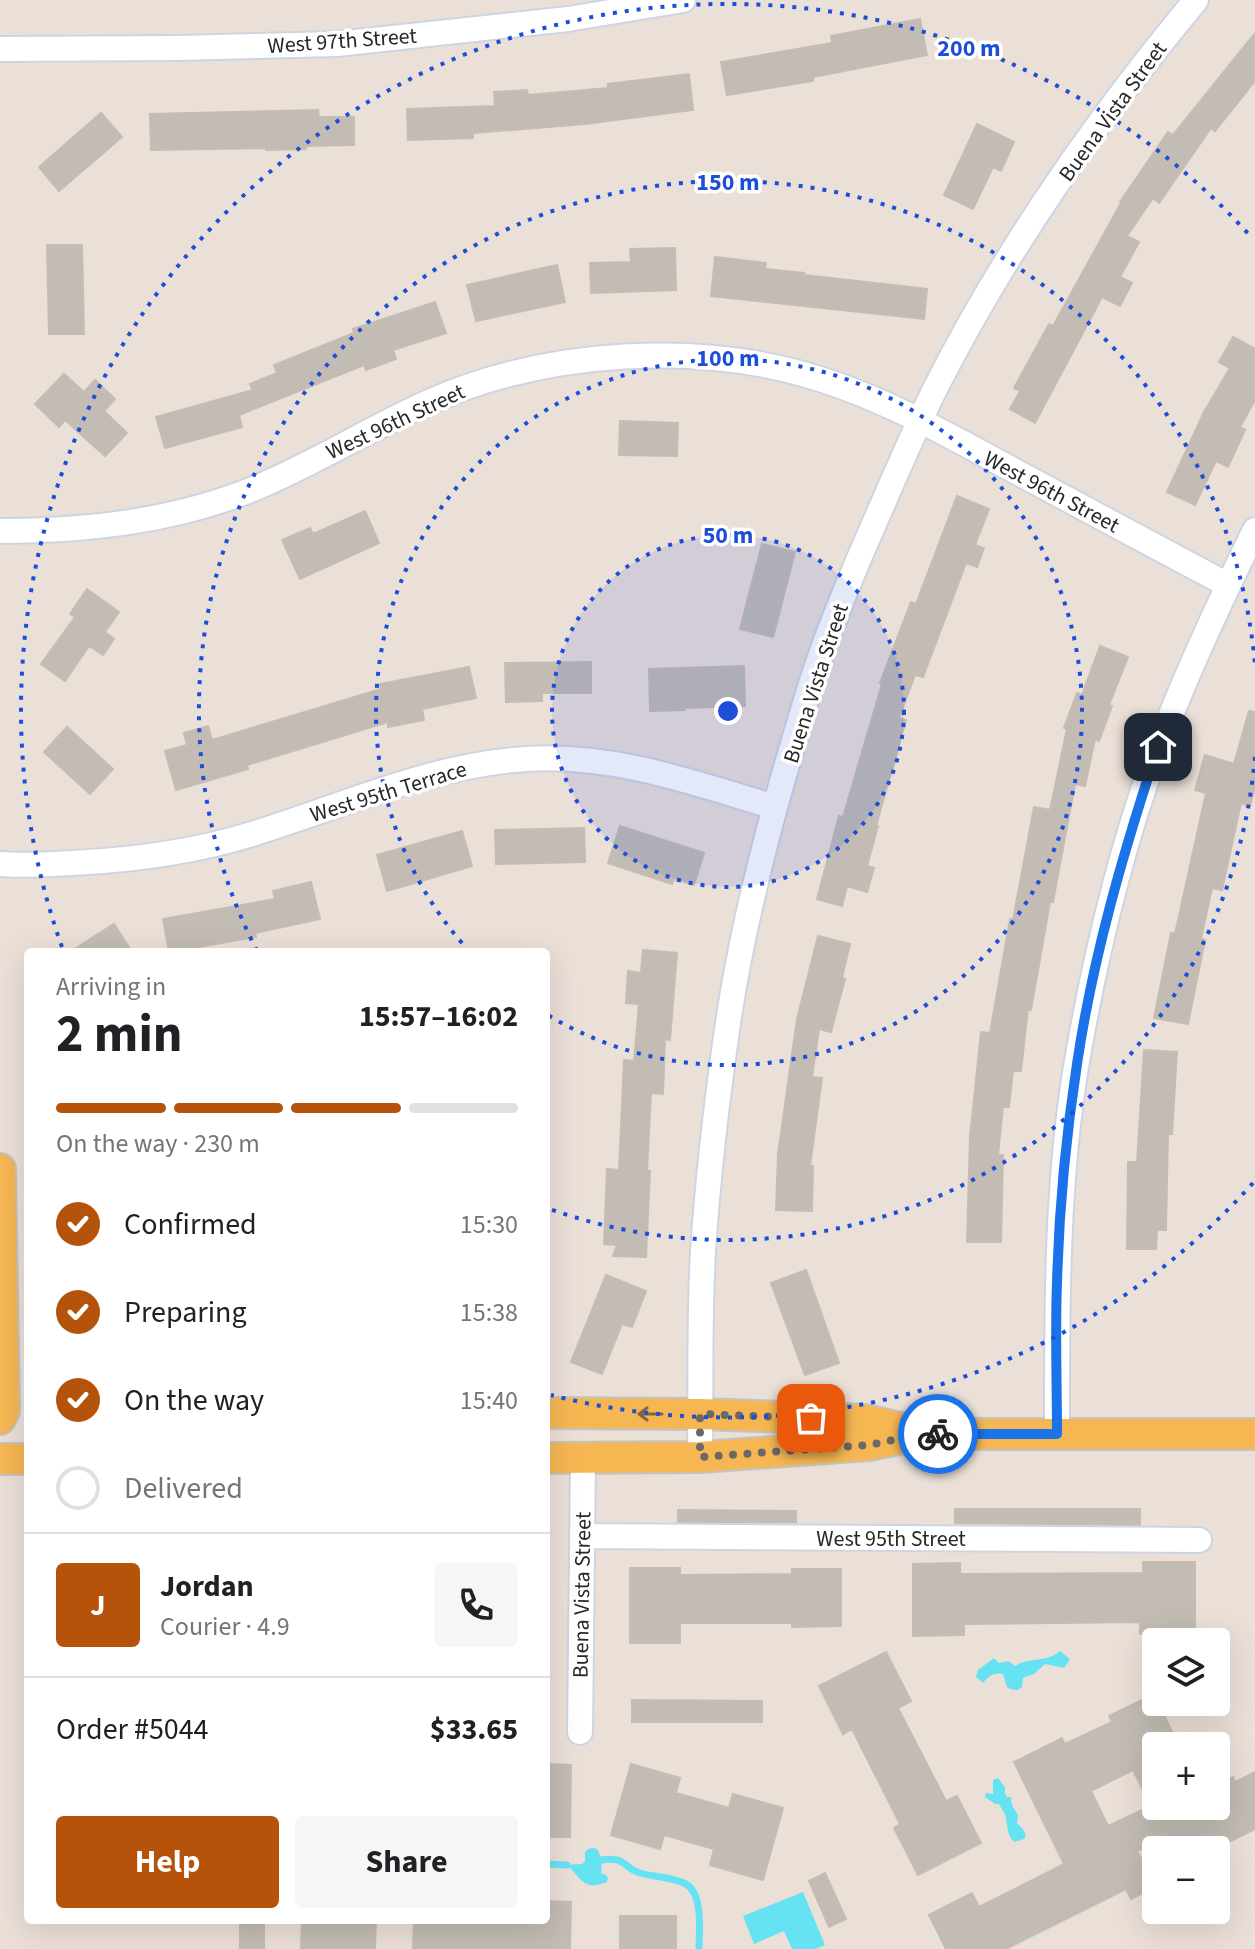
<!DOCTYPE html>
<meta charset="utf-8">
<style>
:root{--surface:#fff;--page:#f6f6f6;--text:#202124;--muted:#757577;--line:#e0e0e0;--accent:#b45309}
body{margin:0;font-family:"Source Sans 3",sans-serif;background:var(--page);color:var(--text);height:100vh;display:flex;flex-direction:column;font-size:30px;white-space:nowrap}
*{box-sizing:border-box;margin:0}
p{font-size:26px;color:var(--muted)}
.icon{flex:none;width:44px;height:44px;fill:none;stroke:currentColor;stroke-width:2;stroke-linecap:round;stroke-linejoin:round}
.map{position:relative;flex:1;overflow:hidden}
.details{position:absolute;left:24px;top:948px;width:526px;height:976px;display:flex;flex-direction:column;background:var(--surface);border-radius:8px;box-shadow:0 8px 32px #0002}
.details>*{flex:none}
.tools{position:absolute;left:1142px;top:1628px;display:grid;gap:16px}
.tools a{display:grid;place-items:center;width:88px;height:88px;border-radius:8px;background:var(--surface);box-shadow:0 8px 32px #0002;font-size:40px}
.pin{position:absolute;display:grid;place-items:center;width:68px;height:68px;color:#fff;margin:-34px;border-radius:16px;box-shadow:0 4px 12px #0006}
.courier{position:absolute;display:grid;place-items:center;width:80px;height:80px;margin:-40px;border:6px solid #1a73e8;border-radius:50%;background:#fff;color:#222;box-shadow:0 2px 10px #0007}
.overview em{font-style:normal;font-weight:700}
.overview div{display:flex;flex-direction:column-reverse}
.overview{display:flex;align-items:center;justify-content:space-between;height:136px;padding:0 32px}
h1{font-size:52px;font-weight:700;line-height:60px}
.bar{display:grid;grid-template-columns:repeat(4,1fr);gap:12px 8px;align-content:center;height:96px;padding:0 32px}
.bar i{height:10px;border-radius:6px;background:var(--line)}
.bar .current{background:var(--accent)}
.bar p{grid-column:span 4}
.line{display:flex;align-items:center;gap:20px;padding:0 32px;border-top:2px solid var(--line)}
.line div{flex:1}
.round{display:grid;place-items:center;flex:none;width:84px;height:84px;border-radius:8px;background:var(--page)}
ol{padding:0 32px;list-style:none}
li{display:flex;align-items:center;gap:24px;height:88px}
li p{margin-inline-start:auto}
li .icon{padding:8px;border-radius:50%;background:var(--accent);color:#fff;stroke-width:4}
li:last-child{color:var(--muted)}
li i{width:44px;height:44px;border:4px solid var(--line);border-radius:50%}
.action{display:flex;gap:16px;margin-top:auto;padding:16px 32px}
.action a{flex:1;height:92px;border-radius:8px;background:var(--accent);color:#fff;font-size:32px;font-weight:700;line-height:92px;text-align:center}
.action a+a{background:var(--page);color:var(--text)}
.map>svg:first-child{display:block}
.water{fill:#66e3f3}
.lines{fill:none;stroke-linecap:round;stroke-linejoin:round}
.stream{stroke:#66e3f3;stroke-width:7}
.building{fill:#c2bcb4;stroke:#c6bcb2;stroke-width:2;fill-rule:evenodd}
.minor-casing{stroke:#ced5e2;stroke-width:28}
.major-casing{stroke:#c3c3c3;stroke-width:34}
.minor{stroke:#fff;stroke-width:24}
.major{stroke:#f6b753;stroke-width:30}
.oneway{stroke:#85683b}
.done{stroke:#6c6866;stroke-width:8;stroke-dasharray:0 14.4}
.route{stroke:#1a73e8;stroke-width:10}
.ring{fill:none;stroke:#1d4ed8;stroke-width:4;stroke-dasharray:4 8}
.labels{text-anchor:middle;stroke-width:7;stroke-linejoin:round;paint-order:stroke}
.street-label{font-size:22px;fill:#282828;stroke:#fff}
.centre{fill:#1d4ed8;stroke:#fff;stroke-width:4}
.ring-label{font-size:24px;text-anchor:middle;font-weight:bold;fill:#1d4ed8;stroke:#fff;stroke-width:7;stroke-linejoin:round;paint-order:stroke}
</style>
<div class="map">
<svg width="1255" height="1949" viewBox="0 0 1255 1949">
<rect width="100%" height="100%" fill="#ebe0d8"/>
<!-- water -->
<path class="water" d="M1060,1651L1070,1659L1064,1668L1045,1664L1034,1674L1023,1678L1022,1687C1016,1692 1013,1690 1007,1687L1003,1674C994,1672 989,1676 983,1683L976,1677L978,1670L994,1658L999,1663L1009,1661L1015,1666C1029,1657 1046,1663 1060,1651Z
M998,1778L1005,1787V1793L1007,1797H1011L1012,1805L1018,1815L1017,1823L1023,1829L1026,1835L1024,1839L1014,1842C1006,1834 1008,1825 1005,1814C1004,1812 1000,1806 999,1804H995L985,1797L986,1793L993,1794V1780Z
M593,1848L597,1849C601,1855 603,1867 601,1873L606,1875L608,1878L607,1882C584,1892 581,1878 567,1865L582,1864L585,1861V1852L588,1849Z
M803,1892L825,1945L815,1949H792L784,1931L754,1944L743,1916Z"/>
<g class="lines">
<!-- stream -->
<path class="stream" d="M600,1860C628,1856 621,1867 640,1873C654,1877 671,1877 684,1883C704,1892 699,1931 699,1949
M546,1864L567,1865"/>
</g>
<!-- building -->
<path class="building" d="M920,19L927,55L813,77V81L727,95L721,62L832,43L831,36Z
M1255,33V81L1215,131L1211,128L1159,203L1153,198L1127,236L1139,242L1120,277L1132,283L1120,306L1102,297L1035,423L1010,409L1020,391L1014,388L1049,324L1053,326L1121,203L1120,202L1168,132L1173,135Z
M689,74L693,110L585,124L473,133V138L408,140L407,109L495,106L494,92L527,90L528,95L608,88V84Z
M318,110L319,117H354V145L306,146V149L266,150V148L151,150L150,114Z
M101,113L122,137L59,191L39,167Z
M977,124L1014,142L1001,171L993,167L973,209L944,195Z
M47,245H82L84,334H49Z
M675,248L676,290L591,293L590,263L631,262L630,249Z
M715,257L766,263L765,269L804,273V275L927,289L924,319L711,296Z
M557,265L565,302L476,321L467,285Z
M435,302L446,333L393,350L396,359L366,370L364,365L239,415L242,427L165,448L156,417L253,390L250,384L277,373L274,365L354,333L353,329Z
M1233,337L1255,349V400L1240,427L1245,430L1228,467L1216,461L1195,505L1167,492L1204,412L1230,368L1219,362Z
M64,374L84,392L95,380L115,399L104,411L127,433L105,456L65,420L59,427L35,404Z
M620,421L678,423L677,456L619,455Z
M957,496L989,509L975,545L984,548L977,567L966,563L923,677L915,675L899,718L906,720L876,826H878L867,866L874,868L867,892L847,886L842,906L817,899L839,816L843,817L882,684L880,683L911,602L916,604Z
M365,511L379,543L300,579L282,540L310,528L313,534Z
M762,544L795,552L773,637L740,629Z
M87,589L119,612L105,632L114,639L103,655L89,646L65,681L41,664L75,617L70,614Z
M1100,646L1128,657L1109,705L1112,706L1099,741L1095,739L1085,786L1075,784L1053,902H1050L1031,1010L1028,1009L1021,1071H1013L1009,1107H1003L998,1155H1003L1001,1242H967L970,1137L981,1032L990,1033L1010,919L1013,920L1034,807L1050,810L1067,729L1064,728L1077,693L1082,695Z
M591,662V693H542V701L506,702L505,663Z
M744,666L745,706L685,708V710L650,711L649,669Z
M469,667L476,698L422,709L424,720L388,727V722L247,765L248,769L176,790L165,751L187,745L184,733L208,726L212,740L381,689L380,684Z
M1249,711L1255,712V788L1250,806L1241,803L1222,890L1212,888L1201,939L1205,940L1188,1024L1154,1018L1171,933L1175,934L1206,793L1195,790L1205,755L1234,764Z
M67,727L113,769L90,794L44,752Z
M620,826L704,853L694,885L674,879L672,884L608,863Z
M584,828L585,862L496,864L495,830Z
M462,831L472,866L387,891L377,855Z
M311,882L320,919L255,933L256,937L169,952L163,919L275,899L273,891Z
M114,924L132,952H70Z
M818,936L850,944L842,978L845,979L831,1032L819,1029L812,1077L822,1078L810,1166H813L812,1211L776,1210L778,1154L797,1019Z
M643,950L677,953L670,1040L665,1039L663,1094L651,1093L647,1171H650L646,1257L613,1256L617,1245L604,1244L607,1169L619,1170L624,1060L634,1061L639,1004L626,1003L628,971L641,973Z
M1144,1050L1177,1052L1172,1134H1168L1166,1230H1157L1156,1249H1127L1128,1162H1137Z
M806,1270L839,1363L805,1375L771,1283Z
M606,1275L646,1291L632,1327L622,1324L602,1374L571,1362Z
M955,1509H1140V1525L955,1523Z
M678,1510L796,1511V1522H678Z
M1143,1562H1195V1634H1140V1622L964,1624V1635L913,1636V1564L960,1563V1574L1143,1573Z
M630,1568H680V1575L792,1574V1569H841V1626L792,1627V1623H680V1643H630Z
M886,1652L911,1701L898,1708L946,1801L957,1796L981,1843L918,1875L894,1828L900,1824L852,1729L843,1734L819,1686Z
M1154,1694L1179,1746H1156V1806H1216V1785L1233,1777L1235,1782L1255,1772V1829L1213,1850H1137L1155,1887L1131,1899L1126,1889L1006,1949H946L929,1915L972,1893L979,1907L1064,1864L1014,1762L1062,1738L1065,1744L1112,1722L1109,1716ZM1133,1770L1151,1806L1108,1826L1091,1791Z
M632,1700L762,1701V1722H632Z
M546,1764L571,1765L570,1837H546Z
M631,1764L680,1778L676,1793L729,1808L733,1794L783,1808L763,1880L710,1865L714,1849L664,1835L660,1849L611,1835Z
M825,1873L846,1919L829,1927L809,1881Z
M546,1901L571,1902L570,1949H413L414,1920H546Z
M620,1916H676V1949H620Z
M240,1920H264V1949H240Z
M302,1920H376L375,1949H301Z"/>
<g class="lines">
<!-- minor casing -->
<g class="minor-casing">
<path id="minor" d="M0,49L178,48L337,44L568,19L683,0
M0,531C88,531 176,521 258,487C317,462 371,428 429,402C546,350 701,340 823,380C891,402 950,436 1013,470C1084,508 1156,547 1228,585
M0,864C24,866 48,864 73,863C133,860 194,852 252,834C343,806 430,765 526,759C612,753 694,783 775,807
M1057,1434C1057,1309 1056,1184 1077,1061C1095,957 1122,844 1159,745C1187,672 1220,601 1255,530
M700,1457C701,1389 699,1320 703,1251C708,1175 717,1099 728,1023C741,935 763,847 788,761C796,734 804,706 813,678C830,625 852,574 874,524C894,478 914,431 936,387C1006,249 1097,119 1196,0
M582,1536L1199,1540
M580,1732L583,1457"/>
</g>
<!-- major casing -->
<g class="major-casing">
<path id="major" d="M0,1169L4,1411L0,1419
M546,1413L700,1414L867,1420L916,1432
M546,1458L700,1457L869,1445L922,1434H1255
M0,1459H28"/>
</g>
<!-- minor -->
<use href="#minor" class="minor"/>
<!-- major -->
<use href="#major" class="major"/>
</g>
<!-- one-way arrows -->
<defs><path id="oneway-shaft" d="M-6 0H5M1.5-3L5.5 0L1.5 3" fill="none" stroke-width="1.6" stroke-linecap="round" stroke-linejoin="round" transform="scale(2)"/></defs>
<use class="oneway" href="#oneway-shaft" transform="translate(650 1414) rotate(-180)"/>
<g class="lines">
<!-- done -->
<path class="done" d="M811,1418L700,1414V1457L869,1445L922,1434H938"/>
<!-- route -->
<path class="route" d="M938,1434H1057C1057,1383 1055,1333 1057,1282C1059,1209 1066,1136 1077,1064C1093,956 1124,850 1158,747"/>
</g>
<!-- distance rings -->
<circle cx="728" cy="711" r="176" fill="#1d4ed8" fill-opacity=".12"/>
<g class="ring">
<circle cx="728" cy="711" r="176"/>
<path d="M470 952A353 353 0 1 1 546 1014"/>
<path d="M1255 757A529 529 0 0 1 547 1208M257 951A529 529 0 1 1 1255 665"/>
<path d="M1253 1183A706 706 0 0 1 551 1395M62 947A706 706 0 0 1 1253 239"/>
</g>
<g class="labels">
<!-- street labels -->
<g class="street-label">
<text transform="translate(342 40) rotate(-4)" y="8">West 97th Street</text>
<text transform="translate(1112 111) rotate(-54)" y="8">Buena Vista Street</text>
<text transform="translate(395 421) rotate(-25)" y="8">West 96th Street</text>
<text transform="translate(1052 491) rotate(28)" y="8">West 96th Street</text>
<text transform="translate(815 683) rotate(-72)" y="8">Buena Vista Street</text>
<text transform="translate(388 791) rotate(-17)" y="8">West 95th Terrace</text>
<text x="891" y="1546">West 95th Street</text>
<text transform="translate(581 1595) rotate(-89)" y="8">Buena Vista Street</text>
</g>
</g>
<circle cx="728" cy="711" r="12" class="centre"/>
<g class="ring-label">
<text x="969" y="56">200 m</text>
<text x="728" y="190">150 m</text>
<text x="728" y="366">100 m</text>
<text x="728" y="543">50 m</text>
</g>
</svg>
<div class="tools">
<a><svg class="icon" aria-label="layers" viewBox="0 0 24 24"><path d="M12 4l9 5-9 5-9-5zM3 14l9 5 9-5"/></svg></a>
<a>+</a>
<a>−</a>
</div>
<div class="pin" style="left:811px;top:1418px;background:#ea580c"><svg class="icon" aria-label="bag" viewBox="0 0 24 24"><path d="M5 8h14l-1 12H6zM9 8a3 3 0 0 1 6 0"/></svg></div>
<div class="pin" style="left:1158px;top:747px;background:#1f2937"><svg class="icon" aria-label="home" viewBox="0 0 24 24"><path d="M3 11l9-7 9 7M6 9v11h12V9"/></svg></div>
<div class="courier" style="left:938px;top:1434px"><svg class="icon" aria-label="bike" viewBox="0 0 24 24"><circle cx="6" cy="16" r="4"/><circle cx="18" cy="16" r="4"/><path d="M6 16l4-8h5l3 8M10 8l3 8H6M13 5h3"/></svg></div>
<section class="details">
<div class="overview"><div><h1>2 min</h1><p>Arriving in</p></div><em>15:57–16:02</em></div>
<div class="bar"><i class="current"></i><i class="current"></i><i class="current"></i><i></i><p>On the way · 230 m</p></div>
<ol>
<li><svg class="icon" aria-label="check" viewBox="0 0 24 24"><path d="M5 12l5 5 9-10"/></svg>Confirmed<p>15:30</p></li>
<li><svg class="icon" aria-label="check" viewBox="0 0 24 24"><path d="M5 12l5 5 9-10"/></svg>Preparing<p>15:38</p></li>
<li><svg class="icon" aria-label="check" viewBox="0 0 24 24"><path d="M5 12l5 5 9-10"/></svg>On the way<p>15:40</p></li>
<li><i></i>Delivered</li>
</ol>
<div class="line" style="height:144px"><b class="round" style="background:var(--accent);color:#fff">J</b><div><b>Jordan</b><p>Courier · 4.9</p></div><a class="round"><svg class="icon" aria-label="phone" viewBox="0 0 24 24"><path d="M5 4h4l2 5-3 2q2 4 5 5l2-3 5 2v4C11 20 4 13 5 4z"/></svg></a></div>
<div class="line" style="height:104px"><div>Order #5044</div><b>$33.65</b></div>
<div class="action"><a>Help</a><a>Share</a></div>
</section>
</div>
